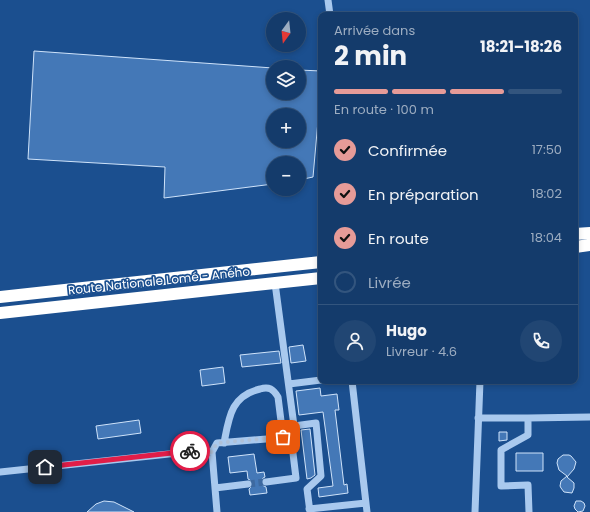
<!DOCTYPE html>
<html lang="fr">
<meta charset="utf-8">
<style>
:root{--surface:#143b6b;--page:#214673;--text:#f1f3f6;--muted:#9dadc1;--line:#33557e;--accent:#e69b98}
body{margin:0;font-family:Poppins,sans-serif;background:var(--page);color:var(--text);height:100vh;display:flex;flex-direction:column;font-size:15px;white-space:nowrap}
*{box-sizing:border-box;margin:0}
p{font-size:13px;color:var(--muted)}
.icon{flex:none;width:22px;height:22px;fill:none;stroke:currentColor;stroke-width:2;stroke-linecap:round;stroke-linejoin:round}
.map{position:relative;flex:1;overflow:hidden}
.details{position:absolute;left:318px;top:12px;width:260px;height:372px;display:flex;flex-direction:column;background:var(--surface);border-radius:8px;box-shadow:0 2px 6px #0003,0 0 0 1px var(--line)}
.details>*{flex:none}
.needle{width:26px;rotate:195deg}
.fabs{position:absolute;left:266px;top:12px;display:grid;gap:8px}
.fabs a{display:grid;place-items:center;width:40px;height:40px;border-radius:50%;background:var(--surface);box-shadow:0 2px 6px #0003,0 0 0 1px var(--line);font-size:20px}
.pin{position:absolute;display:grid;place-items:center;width:34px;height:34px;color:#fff;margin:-17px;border-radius:8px;box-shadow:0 2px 6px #0006}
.courier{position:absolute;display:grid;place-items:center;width:40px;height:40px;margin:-20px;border:3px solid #e11d48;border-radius:50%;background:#fff;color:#222;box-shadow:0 1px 5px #0007}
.overview em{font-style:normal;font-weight:700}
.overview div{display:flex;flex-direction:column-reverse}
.overview{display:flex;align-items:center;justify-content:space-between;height:68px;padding:0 16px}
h1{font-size:26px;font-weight:700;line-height:30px}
.bar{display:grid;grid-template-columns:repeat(4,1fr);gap:6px 4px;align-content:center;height:48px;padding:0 16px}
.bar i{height:5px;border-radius:3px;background:var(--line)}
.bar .on{background:var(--accent)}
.bar p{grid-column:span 4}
.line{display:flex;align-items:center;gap:10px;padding:0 16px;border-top:1px solid var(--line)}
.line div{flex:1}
.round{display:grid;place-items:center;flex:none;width:42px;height:42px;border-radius:21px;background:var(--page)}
ol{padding:0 16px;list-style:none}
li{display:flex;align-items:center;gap:12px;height:44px}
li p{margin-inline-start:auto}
li .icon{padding:4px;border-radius:50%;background:var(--accent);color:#111;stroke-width:4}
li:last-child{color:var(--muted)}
li i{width:22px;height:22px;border:2px solid var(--line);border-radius:50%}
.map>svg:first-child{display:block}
.building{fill:#4478b7;stroke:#cfe3fa;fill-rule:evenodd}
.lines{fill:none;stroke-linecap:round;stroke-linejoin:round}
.minor-tunnel{stroke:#3d69a0;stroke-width:7;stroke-dasharray:7 3.5;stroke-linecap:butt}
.minor{stroke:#a9c9ee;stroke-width:7}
.highway{stroke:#fff;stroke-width:12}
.done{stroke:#afc1d8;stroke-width:4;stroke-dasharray:0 7.2}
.route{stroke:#e11d48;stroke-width:5}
.labels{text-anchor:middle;stroke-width:3.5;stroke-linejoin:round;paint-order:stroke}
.street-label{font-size:12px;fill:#fff;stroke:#1b4f8f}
</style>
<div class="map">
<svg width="590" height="512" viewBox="0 0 590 512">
<rect width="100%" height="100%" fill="#1b4f8f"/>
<!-- building -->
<path class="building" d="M34,51L273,68V93H299V70L321,71V87L313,177L299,180V163H273V184L164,198L165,167L28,159ZM273,115H299V141H273Z
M303,345L306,361L291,363L289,347Z
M279,351L281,363L242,367L240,355Z
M223,367L225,383L202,386L200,370Z
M320,388L321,396L337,394L339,410H335L344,485L347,484L348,493L319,497L318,488L333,486L323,412L299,415L296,391Z
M139,420L141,433L98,439L96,426Z
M310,429L315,475L311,478L307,479L301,430Z
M499,432H507V440L499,441Z
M516,453H543V471H516Z
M254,454L257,473L264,472L265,477L263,478L261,482L262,485L266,487L267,493L250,495L249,489L252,486L253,483L250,480L248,479L247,471L230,473L228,457Z
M563,455H569L571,456L576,462L574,469L567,477L574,483V488L572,493L564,492L561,488L560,486L561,481L567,476L559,470L557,463L558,459Z
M104,501L114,502L134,512H87L96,504Z
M576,501H581L584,503L585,506L583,511L578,512L575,509L574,506Z"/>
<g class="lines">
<!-- minor-tunnel -->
<path class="minor-tunnel" d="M248,484L266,482"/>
<!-- minor -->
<path class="minor" d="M328,0L330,15
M275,283L294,426L316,423L321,476L307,489L310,512
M352,381L367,512
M289,384L321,380
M478,418H528L590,417
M528,418V435L501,450V486L528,485L529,512
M224,443C229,417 231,396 260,389C269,386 273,389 278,397L283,437
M0,472L197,451L212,452
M215,488L248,484
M309,509L366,503
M217,512L212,452L217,443L291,437L296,478L266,482
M475,512L480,381"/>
<!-- highway -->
<path class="highway" d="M575,234L590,233
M575,247L590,245
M0,297L321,262
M0,313L321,278"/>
</g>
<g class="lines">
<!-- done -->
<path class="done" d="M190,451H197L212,452L217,443L283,437"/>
<!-- route -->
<path class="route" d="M45,467L190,451"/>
</g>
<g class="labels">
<!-- street labels -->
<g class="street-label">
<text transform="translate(159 281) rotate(-6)" y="4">Route Nationale Lomé - Aného</text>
</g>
</g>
</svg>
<div class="fabs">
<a><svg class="needle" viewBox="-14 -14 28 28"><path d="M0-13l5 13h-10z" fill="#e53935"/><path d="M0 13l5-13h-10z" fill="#9dadc1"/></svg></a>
<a><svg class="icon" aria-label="layers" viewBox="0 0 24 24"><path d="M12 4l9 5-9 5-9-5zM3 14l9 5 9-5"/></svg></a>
<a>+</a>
<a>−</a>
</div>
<div class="pin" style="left:283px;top:437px;background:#ea580c"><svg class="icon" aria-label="bag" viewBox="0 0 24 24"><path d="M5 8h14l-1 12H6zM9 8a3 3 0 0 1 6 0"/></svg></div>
<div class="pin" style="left:45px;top:467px;background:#1f2937"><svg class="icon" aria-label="home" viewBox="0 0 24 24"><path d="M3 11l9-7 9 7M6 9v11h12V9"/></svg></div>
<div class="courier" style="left:190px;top:451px"><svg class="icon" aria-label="bike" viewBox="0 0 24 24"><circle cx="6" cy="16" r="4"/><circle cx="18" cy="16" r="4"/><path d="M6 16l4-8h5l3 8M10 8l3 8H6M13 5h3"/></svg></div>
<section class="details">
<div class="overview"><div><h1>2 min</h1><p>Arrivée dans</p></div><em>18:21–18:26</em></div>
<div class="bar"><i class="on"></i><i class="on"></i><i class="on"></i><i></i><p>En route · 100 m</p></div>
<ol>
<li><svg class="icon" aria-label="check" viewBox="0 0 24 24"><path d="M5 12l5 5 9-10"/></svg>Confirmée<p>17:50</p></li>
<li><svg class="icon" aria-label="check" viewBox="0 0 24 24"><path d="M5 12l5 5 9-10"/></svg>En préparation<p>18:02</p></li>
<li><svg class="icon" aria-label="check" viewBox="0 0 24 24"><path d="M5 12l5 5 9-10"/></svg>En route<p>18:04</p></li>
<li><i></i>Livrée</li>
</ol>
<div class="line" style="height:72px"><a class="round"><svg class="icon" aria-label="person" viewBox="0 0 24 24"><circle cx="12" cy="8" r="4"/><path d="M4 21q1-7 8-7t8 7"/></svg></a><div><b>Hugo</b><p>Livreur · 4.6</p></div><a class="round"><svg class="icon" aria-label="phone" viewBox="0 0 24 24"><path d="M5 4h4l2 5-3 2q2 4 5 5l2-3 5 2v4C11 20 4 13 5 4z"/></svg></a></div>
</section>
</div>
